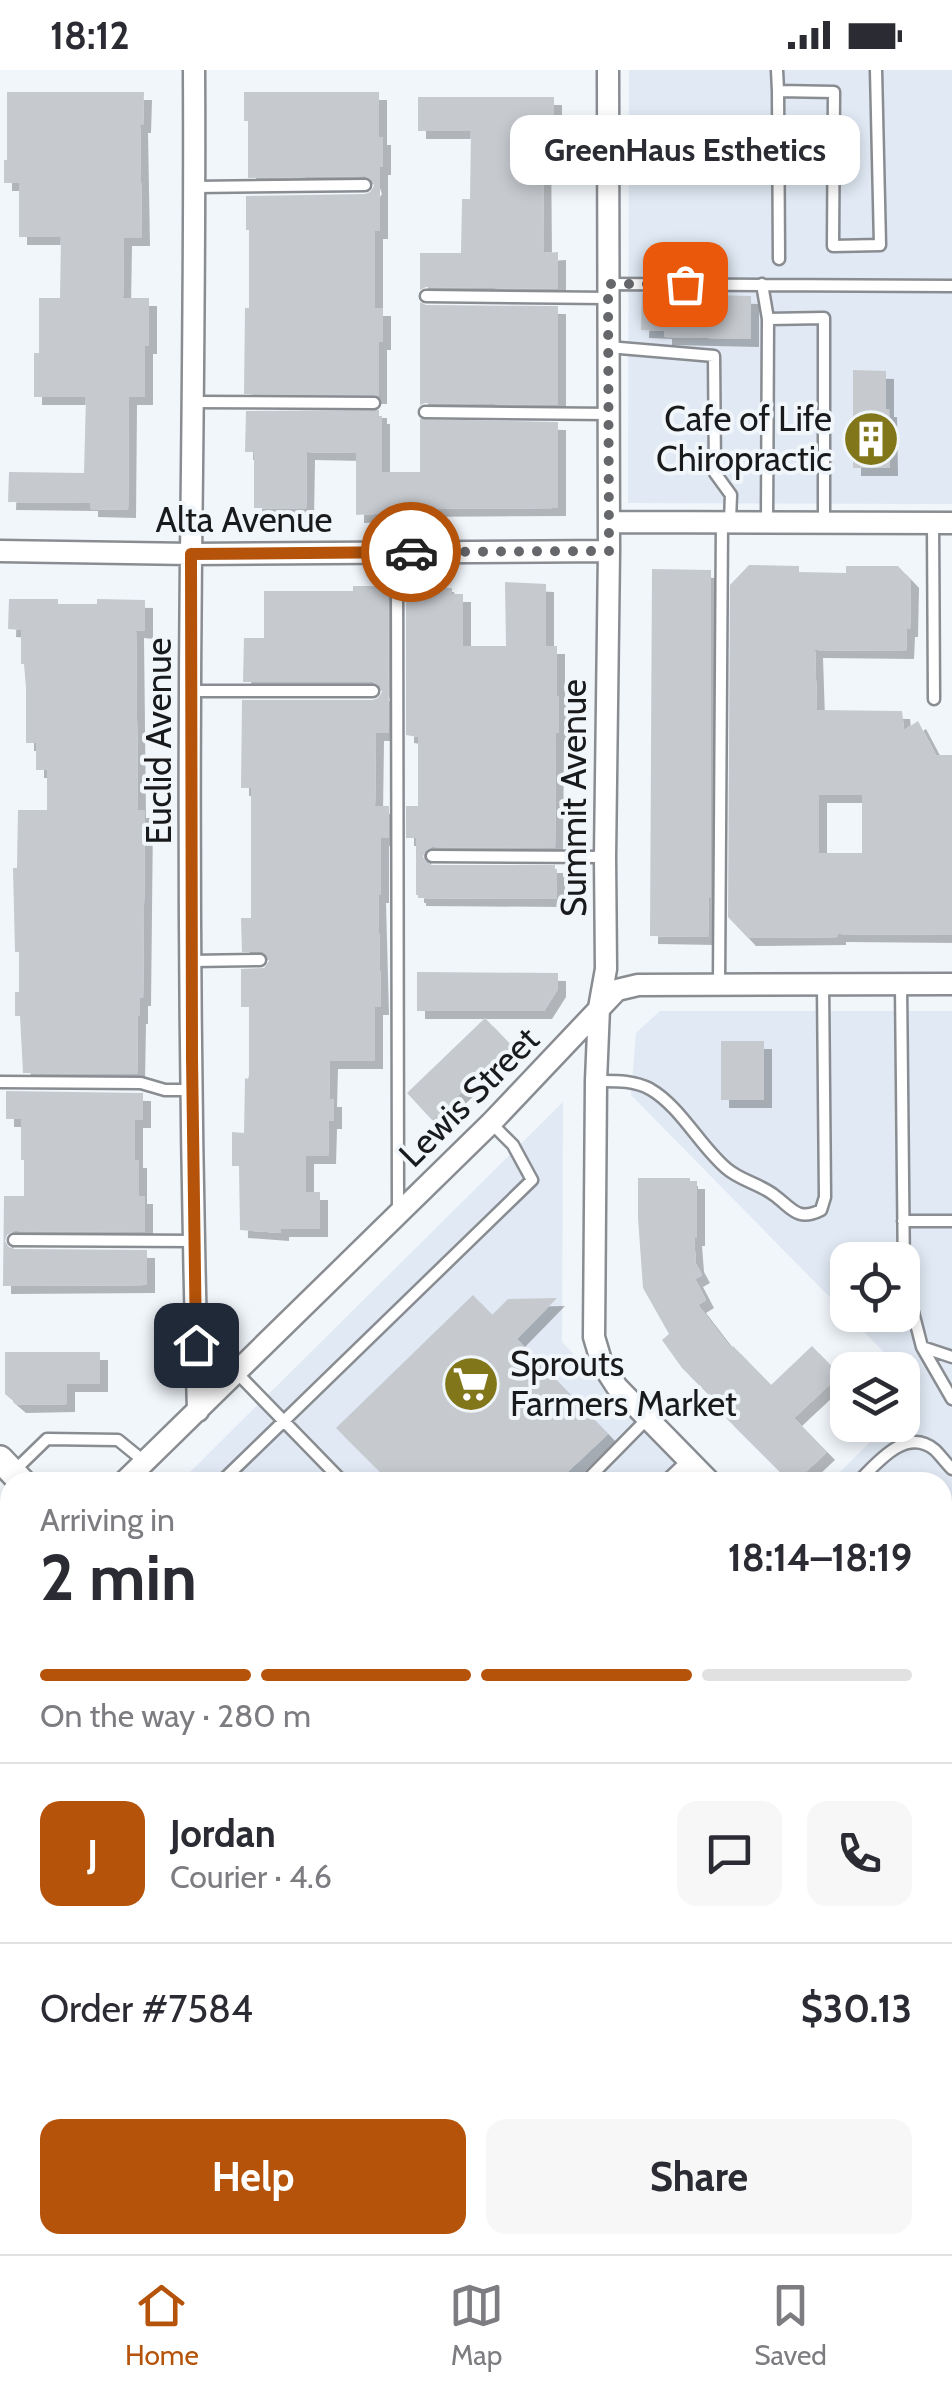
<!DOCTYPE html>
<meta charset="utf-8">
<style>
:root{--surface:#fff;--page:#f7f7f7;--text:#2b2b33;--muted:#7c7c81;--line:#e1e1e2;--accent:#b45309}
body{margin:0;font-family:Cabin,sans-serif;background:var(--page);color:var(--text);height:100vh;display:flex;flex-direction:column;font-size:38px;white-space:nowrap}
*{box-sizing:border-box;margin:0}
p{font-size:32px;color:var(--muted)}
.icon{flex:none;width:55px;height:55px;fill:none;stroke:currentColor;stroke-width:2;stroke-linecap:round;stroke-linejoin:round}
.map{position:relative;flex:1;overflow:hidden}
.panel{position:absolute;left:0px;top:1402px;width:952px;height:782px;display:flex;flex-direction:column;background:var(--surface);border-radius:30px 30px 0 0;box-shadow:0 5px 15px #0003}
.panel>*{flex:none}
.tools{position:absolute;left:830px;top:1172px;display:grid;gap:20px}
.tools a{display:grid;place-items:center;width:90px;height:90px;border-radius:20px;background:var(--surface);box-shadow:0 5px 15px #0003;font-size:50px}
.pin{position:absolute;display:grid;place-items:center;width:85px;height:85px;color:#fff;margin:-42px;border-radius:20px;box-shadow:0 5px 15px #0006}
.courier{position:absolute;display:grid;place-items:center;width:100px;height:100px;margin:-50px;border:8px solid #b45309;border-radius:50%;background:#fff;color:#222;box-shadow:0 2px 12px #0007}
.bubble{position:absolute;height:70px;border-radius:20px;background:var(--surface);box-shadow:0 5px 15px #0003;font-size:32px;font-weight:800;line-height:70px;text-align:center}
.head em{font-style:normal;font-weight:800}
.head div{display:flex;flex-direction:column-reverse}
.head{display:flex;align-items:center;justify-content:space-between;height:170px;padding:0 40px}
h1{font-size:65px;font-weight:800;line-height:75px}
.bar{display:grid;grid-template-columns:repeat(4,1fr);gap:15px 10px;align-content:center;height:120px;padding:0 40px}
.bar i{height:12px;border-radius:8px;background:var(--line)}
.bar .current{background:var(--accent)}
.bar p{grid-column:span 4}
.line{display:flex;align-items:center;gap:25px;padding:0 40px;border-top:2px solid var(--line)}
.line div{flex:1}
.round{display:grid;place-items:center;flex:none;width:105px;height:105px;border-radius:20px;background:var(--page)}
.cta{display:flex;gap:20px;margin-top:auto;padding:20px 40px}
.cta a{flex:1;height:115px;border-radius:20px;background:var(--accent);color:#fff;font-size:40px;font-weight:800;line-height:115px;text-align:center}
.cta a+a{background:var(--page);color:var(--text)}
.status{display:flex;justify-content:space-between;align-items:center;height:70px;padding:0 50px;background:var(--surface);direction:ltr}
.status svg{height:28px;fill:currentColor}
.menu{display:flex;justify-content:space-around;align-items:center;height:140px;border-top:2px solid var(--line);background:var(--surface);font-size:28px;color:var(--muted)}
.menu a{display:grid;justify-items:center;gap:5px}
.menu .current{color:var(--accent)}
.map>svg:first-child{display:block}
.built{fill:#e0e9f4;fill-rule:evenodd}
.building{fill:#c6cacf;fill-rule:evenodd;filter:url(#shadow)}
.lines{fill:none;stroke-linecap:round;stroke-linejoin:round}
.service-casing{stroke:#898d92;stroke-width:15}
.minor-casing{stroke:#898d92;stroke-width:25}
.tertiary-casing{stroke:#898d92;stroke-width:30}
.secondary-casing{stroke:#898d92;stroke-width:32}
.service{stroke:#fff;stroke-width:10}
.minor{stroke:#fff;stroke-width:20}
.tertiary{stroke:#fff;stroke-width:25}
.secondary{stroke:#fff;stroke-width:28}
.done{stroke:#65676a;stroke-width:10;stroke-dasharray:0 18}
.route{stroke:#b45309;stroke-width:12}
.labels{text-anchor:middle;stroke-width:8;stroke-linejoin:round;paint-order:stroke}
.poi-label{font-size:35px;fill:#191a1c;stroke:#f1f6fb;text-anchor:end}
.street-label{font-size:35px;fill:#191a1c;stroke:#f1f6fb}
</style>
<div class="status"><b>18:12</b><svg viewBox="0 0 49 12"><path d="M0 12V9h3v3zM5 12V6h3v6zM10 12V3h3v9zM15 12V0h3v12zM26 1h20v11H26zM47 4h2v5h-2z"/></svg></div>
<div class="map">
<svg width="952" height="2184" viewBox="0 0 952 2184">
<defs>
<filter id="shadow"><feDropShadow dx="8" dy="8" stdDeviation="0" flood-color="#0004"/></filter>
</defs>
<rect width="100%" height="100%" fill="#f1f6fb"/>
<!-- built -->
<path class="built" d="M629,0H952V434L628,433Z
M660,941H952V1621L942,1612V1412H830L887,1355H902L903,1340L921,1320L631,1025L636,963ZM848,1190H902V1245H848Z
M563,1032L562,1272L694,1412H180Z
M0,1428L10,1438V2064L0,2063Z
M952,1731V2184H814L806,2175H942V1741Z
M176,2175H393L385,2184H185Z"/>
<!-- building -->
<path class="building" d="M7,22H144L143,55H140L142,168H124L123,228H149V276H145V327H129L128,440L90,439V433L8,432L9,402L84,403L86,327H34V283H39V228H60L61,167H19V113H4V90H7Z
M244,22H379V67H383V97H380V161H375V238H383V272H379V326L244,324L245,238H249V160H246V126L365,124L370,122L374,116L372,110L365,106L248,108V51H244Z
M418,27H554V60H543L544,183L558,182V219L426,217L420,220V183H461L462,129H470L471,61H418Z
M642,223L751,226V269L664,267V261L641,260Z
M420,232L426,235L558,236V335L425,333L420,335Z
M853,300L886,301V339H889L890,398H853Z
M379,340V346H382V402H420V349L558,352V438L395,439L394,443L356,445V383L307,382L306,439L254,438V382H245L246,341Z
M749,495L799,496V502L846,503V496H898L911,510L910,559H907L906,581L815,580L817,640L902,641L904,660L918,651L936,685H952V865L838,864V867L748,868L728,847L730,515ZM819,725H862V783H819Z
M652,499L711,500V828L709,826L708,867L650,866Z
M505,512L546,514V576H557V626H559V663H556L555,778L432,777L425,781L423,787L427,793L432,795H555V799H557V829L418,828V825H416V768H406V736H418V667L406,665V516L446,514L447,518H452V524H463V576H506Z
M353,516H388L389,663H376L375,736H389V768H381V825H378L381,937H375V991H330L329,1029H334V1051H329L328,1086H306V1122H320V1159H281V1163L240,1160L239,1096H232V1062L244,1063L245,1008L248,1009L249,1005V937H241V899L264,898L269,891L263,882H242L241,848H251V718H241L242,630H373L378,628L382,622L380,616L373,612H243L244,568H264V521H353Z
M9,529H58V534H97V529L145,530V561L136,560L138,740H145L143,928H140V946H138L137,1004L23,1003L20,946H15V922H19V882H15L13,798H17L18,740H47V700H36V673H26V618L24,594H21V560L8,559Z
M417,902L558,903V919L544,941H417Z
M485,948L511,975L432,1050L407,1023Z
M721,971H764V1030H721Z
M6,1021L143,1023V1050H135V1090H139V1126H145V1162L14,1161L7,1165L5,1171L9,1177L14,1179L147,1180V1215L3,1216L4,1126H24V1090H21V1049H6Z
M638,1108H690V1111H697V1168H694L696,1194L702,1205L695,1209L706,1230L698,1235L731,1278L733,1276L771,1315L812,1276L840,1305L794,1348L827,1382L795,1412H790L726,1348L729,1345L682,1298L662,1270L669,1264L643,1218L638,1148Z
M473,1225L492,1245L508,1229L557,1228L517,1269L608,1364L557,1412H390L336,1358Z
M5,1282H100V1314H67V1334L18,1335L5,1324Z"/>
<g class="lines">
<!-- service casing -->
<g class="service-casing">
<path id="service" d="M777,0L778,21
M195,117L365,115
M779,189L778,21L834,22L833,176L880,175L876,0
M608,214L952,216
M762,214L768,249L767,452
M426,226L608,228
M768,249L824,248V452
M608,277L714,286L715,403L731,425L730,451
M194,332L374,333
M425,342L609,344
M933,453L934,629
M397,482L398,1143
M191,621H373
M432,786L605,787
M192,891L260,890
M719,914L722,452
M901,915L904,1207L922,1277L952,1329
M596,1011C615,1011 633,1010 650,1019C681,1037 699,1075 726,1098C739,1110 760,1114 774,1125C792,1138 797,1152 821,1140L825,1127L823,914
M0,1012L141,1013L165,1020H192
M903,1151H952
M14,1170L194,1171
M922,1277L952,1287
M238,1304L343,1412
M13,1402L47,1369L118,1370L145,1392
M221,1412L532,1110L513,1075L491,1053
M585,1412L647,1349
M858,1412C877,1393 906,1356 935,1380C941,1386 946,1393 952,1399
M942,1565L948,1571L952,1567
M942,1737L952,1747
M942,1808L952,1799
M0,2149H10
M0,2174L10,2164
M297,2175L298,2184
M858,2175L866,2184
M66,2184L75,2175
M707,2184L716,2175"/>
</g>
<!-- minor casing -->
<g class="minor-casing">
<path id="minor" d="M194,0C195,162 193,323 191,485C188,770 190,1056 198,1341
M608,0L609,481L605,787L606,899L599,938L596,1011L594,1267L602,1294L617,1317L710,1412
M609,452L952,453
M0,481L191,484L609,481
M124,1412L491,1053L617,920L638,915L952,914
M672,1412L691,1394
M942,1648L952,1658
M0,2087L10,2090
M137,2175L146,2184"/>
</g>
<!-- tertiary casing -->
<g class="tertiary-casing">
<path id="tertiary" d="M0,1389L22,1412
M763,2175L772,2184"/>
</g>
<!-- secondary casing -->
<g class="secondary-casing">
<path id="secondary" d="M942,1691L952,1682
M444,2184L453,2175"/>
</g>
<!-- service -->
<use href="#service" class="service"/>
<!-- minor -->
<use href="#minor" class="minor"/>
<!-- tertiary -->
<use href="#tertiary" class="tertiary"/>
<!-- secondary -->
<use href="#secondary" class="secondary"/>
</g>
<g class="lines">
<!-- done -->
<path class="done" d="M411,482L609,481L608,214H685"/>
<!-- route -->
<path class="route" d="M196,1275L192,988L191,484L411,482"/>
</g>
<!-- icons -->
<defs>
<g id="building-disc" transform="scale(2.875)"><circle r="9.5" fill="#81761a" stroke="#f1f6fb"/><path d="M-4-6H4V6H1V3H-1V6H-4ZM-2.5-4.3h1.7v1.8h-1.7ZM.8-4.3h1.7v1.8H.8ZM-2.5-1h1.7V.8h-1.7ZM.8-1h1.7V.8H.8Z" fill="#fff"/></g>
<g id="supermarket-disc" transform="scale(2.875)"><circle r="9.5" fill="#81761a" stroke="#f1f6fb"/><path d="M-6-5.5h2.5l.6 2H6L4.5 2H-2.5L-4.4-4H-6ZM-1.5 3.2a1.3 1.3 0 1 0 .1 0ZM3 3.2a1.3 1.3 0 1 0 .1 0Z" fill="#fff"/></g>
</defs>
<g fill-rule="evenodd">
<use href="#building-disc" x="871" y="369"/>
<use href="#supermarket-disc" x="471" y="1314"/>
</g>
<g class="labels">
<!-- poi labels -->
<g class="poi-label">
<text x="832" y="361">Cafe of Life<tspan x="832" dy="40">Chiropractic</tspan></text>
<text x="510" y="1306" text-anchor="start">Sprouts<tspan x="510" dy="40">Farmers Market</tspan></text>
</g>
<!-- street labels -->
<g class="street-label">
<text x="244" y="462">Alta Avenue</text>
<text transform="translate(159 671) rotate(-90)" y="12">Euclid Avenue</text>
<text transform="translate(574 728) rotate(-90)" y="12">Summit Avenue</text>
<text transform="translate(469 1027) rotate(-45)" y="12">Lewis Street</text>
</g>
</g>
</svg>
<div class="tools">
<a><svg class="icon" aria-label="locate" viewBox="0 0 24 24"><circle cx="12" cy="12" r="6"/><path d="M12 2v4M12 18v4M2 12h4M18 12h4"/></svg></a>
<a><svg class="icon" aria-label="layers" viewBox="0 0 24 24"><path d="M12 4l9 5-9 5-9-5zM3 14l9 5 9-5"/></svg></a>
</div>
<div class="pin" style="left:685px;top:214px;background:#ea580c"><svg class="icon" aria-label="bag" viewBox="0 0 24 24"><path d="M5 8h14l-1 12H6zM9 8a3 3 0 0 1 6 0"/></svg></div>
<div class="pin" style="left:196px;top:1275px;background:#1f2937"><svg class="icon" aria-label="home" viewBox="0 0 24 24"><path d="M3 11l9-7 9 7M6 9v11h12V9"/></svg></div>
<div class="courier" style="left:411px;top:482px"><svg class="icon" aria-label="car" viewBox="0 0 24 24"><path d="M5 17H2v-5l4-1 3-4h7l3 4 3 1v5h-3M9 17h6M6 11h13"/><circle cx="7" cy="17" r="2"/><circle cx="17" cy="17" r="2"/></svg></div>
<div class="bubble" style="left:510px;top:45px;width:350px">GreenHaus Esthetics</div>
<section class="panel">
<div class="head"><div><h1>2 min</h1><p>Arriving in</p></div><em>18:14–18:19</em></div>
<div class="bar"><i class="current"></i><i class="current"></i><i class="current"></i><i></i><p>On the way · 280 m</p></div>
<div class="line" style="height:180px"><b class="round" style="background:var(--accent);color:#fff">J</b><div><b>Jordan</b><p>Courier · 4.6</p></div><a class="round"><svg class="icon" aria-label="chat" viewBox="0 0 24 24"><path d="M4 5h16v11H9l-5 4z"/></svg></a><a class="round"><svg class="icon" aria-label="phone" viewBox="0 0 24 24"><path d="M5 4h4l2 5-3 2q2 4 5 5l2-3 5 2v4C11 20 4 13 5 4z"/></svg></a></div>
<div class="line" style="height:130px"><div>Order #7584</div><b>$30.13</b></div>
<div class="cta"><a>Help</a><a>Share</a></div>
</section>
</div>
<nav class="menu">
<a class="current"><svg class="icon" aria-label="home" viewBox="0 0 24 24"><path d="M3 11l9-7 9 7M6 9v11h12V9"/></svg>Home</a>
<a><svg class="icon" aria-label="map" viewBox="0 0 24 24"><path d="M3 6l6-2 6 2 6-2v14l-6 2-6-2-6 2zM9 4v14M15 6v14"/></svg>Map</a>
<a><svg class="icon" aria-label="saved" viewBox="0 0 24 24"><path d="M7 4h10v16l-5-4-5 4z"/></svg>Saved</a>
</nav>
